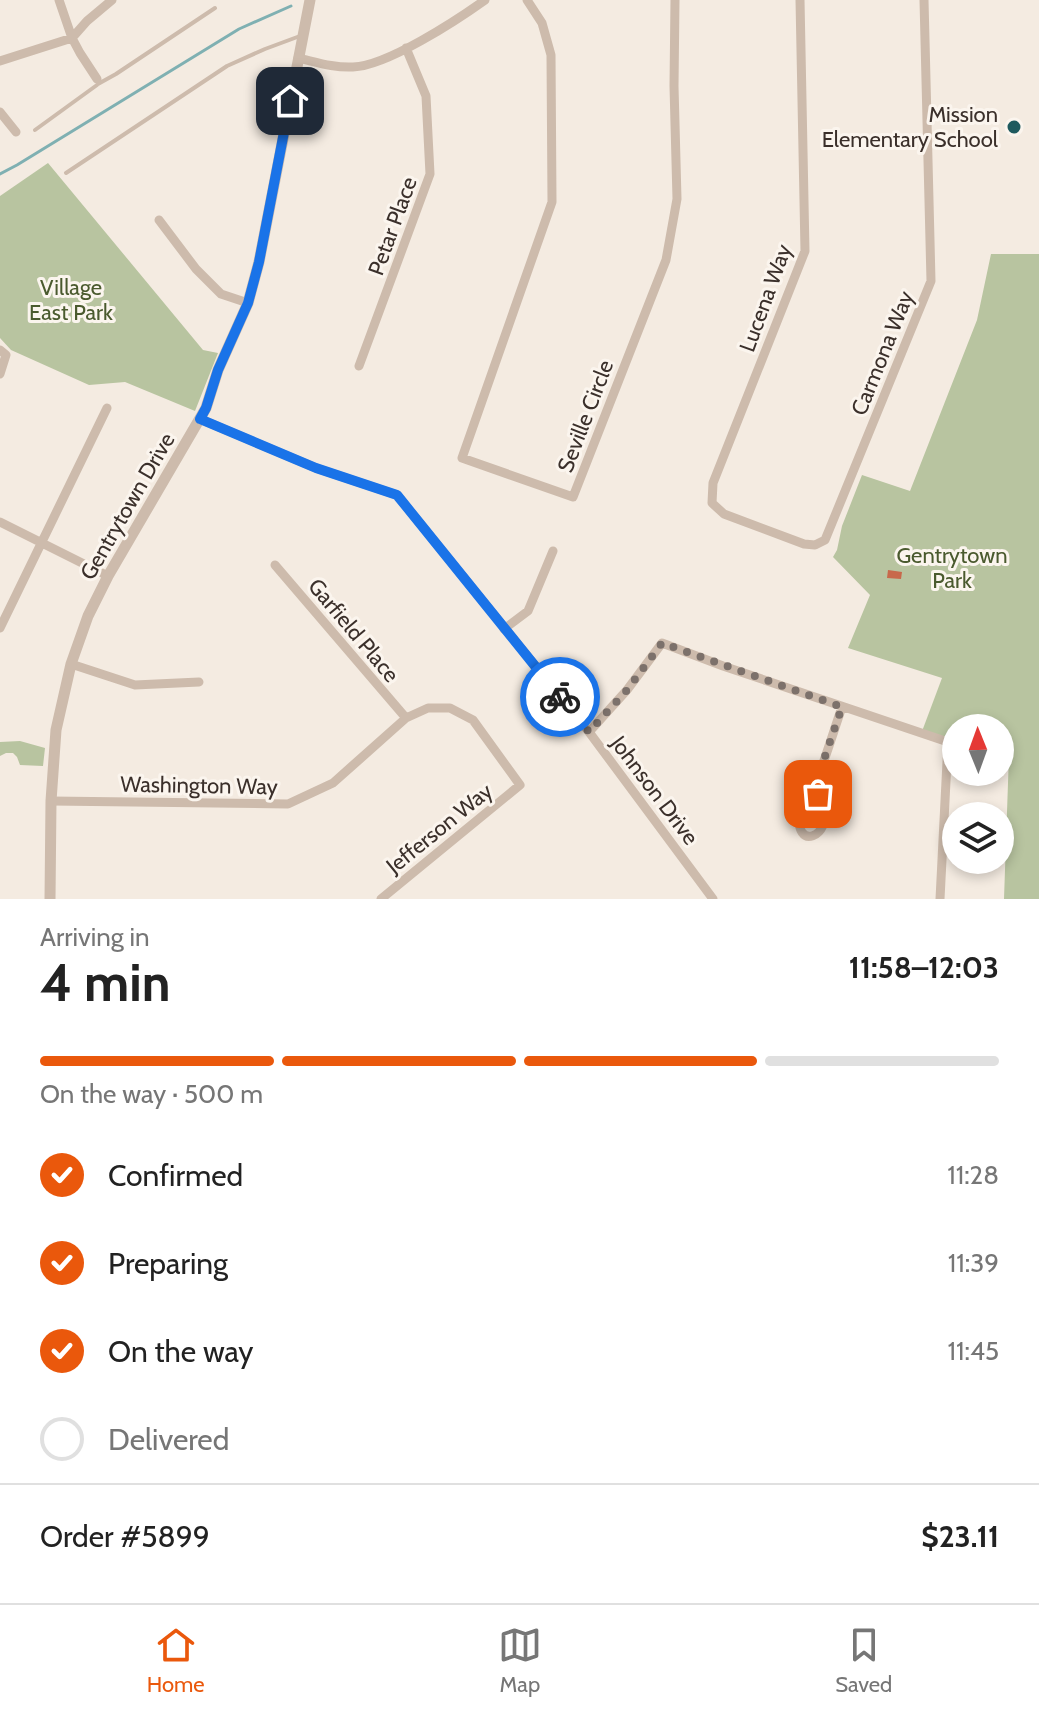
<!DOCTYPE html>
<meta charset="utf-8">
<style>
:root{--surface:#fff;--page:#f2f2f2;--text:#222;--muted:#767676;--line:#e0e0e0;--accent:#ea580c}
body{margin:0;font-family:Cabin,sans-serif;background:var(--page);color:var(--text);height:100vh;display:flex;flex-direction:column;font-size:30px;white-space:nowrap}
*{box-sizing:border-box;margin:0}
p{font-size:26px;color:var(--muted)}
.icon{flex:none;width:44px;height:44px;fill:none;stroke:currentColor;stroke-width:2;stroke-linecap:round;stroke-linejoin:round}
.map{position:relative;height:899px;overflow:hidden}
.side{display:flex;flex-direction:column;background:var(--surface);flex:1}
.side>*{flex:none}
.needle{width:52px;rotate:359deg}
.buttons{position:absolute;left:942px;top:714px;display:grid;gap:16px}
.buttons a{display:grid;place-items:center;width:72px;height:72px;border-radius:50%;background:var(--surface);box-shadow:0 4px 12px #0003;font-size:40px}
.pin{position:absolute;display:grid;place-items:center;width:68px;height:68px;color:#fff;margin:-34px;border-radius:16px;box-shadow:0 4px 12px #0006}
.courier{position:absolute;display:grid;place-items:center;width:80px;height:80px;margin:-40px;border:6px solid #1a73e8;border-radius:50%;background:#fff;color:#222;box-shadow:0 2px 10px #0007}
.overview em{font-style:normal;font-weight:800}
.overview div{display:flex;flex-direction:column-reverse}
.overview{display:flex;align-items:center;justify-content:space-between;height:136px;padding:0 40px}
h1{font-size:52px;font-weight:800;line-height:60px}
.bar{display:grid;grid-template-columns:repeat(4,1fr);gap:12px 8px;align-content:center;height:96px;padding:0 40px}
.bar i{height:10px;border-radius:6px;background:var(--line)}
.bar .on{background:var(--accent)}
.bar p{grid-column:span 4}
.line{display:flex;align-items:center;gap:20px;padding:0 40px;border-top:2px solid var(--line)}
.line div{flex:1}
ol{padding:0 40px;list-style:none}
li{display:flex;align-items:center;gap:24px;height:88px}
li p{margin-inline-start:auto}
li .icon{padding:8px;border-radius:50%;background:var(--accent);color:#fff;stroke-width:4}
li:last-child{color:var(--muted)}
li i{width:44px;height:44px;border:4px solid var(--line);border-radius:50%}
.dock{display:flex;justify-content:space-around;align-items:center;height:112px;border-top:2px solid var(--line);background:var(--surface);font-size:22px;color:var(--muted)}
.dock a{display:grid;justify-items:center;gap:4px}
.dock .on{color:var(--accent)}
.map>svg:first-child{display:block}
.green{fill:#b8c4a0}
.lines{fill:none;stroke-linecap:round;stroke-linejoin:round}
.stream{stroke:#7fb0b2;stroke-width:3}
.building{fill:#c8694b}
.service{stroke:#cdbbac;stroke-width:4}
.minor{stroke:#cdbbac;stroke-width:9}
.tertiary{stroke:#cdbbac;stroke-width:11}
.done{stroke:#7c716b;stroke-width:8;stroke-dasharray:0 14.4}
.route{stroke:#1a73e8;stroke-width:10}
.poi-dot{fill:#1f5a5e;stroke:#fbf5ee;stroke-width:3}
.labels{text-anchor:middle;stroke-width:6;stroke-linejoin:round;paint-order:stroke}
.poi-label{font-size:22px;fill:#3b302b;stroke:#fbf5ee;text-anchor:end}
.street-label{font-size:22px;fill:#3b302b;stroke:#fbf5ee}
.park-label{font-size:22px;fill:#4a5a2e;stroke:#fbf5ee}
</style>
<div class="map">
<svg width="1039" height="899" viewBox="0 0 1039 899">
<rect width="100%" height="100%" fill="#f4ebe1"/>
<!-- green -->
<path class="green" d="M48,163L203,350L218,353L195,411L125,382L89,385L11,350L0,338V196Z
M991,254H1039V899H1004L1009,754L1000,753V728H956V751H948V742L921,734L942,678L848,648L870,595L833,557L837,550L842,526L862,475L910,491L977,320Z
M20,741L45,748L43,766L20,765L17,757L13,753H6L0,756V742Z"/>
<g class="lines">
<!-- stream -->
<path class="stream" d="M0,174L17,165L239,29L291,6"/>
</g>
<!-- building -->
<path class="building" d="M888,570L902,572L901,579L887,578Z"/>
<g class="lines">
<!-- service -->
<path class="service" d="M98,84L116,74L215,8
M35,130L97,85
M66,173L227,66L265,49L300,36"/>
<!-- minor -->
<path class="minor" d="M59,0L72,38L80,53L97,79
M527,0L542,23L551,55L552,202L462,458L573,497L666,260L677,199L674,86L675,0
M800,0L805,251L713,483L712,503L724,514L804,544L815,545L825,540L931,281L924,0
M72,38L87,21L112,0
M298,58C316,62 334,68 353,67C387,66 457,20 485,0
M0,61L72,38
M0,112L16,132
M159,220L196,269L221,294L248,303
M0,350L6,355L0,374
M359,366L430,174L426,96L406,48
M200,419L316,468L397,495L589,732L713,899
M0,522L108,576
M275,565L406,718
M0,628L107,408
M504,629L528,611L553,551
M71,664L135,685L199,682
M589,732L627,690L662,643L723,666L948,742L940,899
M814,788C817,793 822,799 824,804C833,838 793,852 800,812C801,802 811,795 815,785C825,760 833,733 842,707
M51,801L288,804L333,783L406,718L428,708H450L473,720L520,785L381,899"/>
<!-- tertiary -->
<path class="tertiary" d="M50,899L51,801L56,730L71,664L88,616L108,576L206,408L218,370L248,303L259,262L310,0"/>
</g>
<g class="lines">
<!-- done -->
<path class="done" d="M560,697L589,732L627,690L662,643L842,707L814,788L818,794"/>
<!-- route -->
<path class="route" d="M290,101L259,262L248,303L218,370L206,408L200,419L316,468L397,495L560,697"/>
</g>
<!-- markers -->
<circle class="poi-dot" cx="1014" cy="127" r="8"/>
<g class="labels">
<!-- poi labels -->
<g class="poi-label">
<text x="998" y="122">Mission<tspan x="998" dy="25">Elementary School</tspan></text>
</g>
<!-- street labels -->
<g class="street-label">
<text transform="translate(392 226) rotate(-70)" y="8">Petar Place</text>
<text transform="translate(765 298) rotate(-70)" y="8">Lucena Way</text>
<text transform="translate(882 353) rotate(-68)" y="8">Carmona Way</text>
<text transform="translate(585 416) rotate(-69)" y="8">Seville Circle</text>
<text transform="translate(127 506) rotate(-60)" y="8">Gentrytown Drive</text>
<text transform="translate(354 630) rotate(50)" y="8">Garfield Place</text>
<text transform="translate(199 785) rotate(1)" y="8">Washington Way</text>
<text transform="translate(655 790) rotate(53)" y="8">Johnson Drive</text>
<text transform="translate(439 828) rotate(-39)" y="8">Jefferson Way</text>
</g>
<!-- park labels -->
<g class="park-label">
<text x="71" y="295">Village<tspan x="71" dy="25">East Park</tspan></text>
<text x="952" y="563">Gentrytown<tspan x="952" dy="25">Park</tspan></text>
</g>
</g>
</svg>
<div class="buttons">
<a><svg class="needle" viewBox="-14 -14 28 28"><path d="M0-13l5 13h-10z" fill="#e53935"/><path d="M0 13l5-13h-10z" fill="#767676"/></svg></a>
<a><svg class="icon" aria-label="layers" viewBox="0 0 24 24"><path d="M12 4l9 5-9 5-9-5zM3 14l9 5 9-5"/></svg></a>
</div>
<div class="pin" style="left:818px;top:794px;background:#ea580c"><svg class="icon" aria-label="bag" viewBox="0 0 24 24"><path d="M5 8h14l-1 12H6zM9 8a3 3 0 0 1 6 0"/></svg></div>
<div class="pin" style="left:290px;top:101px;background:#1f2937"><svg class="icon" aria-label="home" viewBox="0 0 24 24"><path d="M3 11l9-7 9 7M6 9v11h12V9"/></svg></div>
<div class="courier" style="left:560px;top:697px"><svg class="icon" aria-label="bike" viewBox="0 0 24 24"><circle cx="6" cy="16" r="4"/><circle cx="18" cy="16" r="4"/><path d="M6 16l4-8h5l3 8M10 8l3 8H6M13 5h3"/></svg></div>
</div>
<section class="side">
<div class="overview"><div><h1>4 min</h1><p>Arriving in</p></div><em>11:58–12:03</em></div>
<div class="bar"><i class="on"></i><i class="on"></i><i class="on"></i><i></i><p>On the way · 500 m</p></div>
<ol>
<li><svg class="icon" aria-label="check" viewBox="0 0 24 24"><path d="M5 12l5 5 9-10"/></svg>Confirmed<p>11:28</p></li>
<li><svg class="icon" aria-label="check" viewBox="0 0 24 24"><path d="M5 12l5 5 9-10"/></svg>Preparing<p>11:39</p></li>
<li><svg class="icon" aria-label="check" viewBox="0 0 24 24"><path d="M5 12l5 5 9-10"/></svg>On the way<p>11:45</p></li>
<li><i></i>Delivered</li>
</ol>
<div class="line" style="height:104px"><div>Order #5899</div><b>$23.11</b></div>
</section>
<nav class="dock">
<a class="on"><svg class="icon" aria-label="home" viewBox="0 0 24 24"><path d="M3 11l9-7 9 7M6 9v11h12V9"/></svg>Home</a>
<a><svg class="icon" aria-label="map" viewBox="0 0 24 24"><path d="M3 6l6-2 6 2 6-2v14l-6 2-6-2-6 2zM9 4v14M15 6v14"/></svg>Map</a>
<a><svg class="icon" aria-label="saved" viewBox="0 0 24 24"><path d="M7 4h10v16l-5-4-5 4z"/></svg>Saved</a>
</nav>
